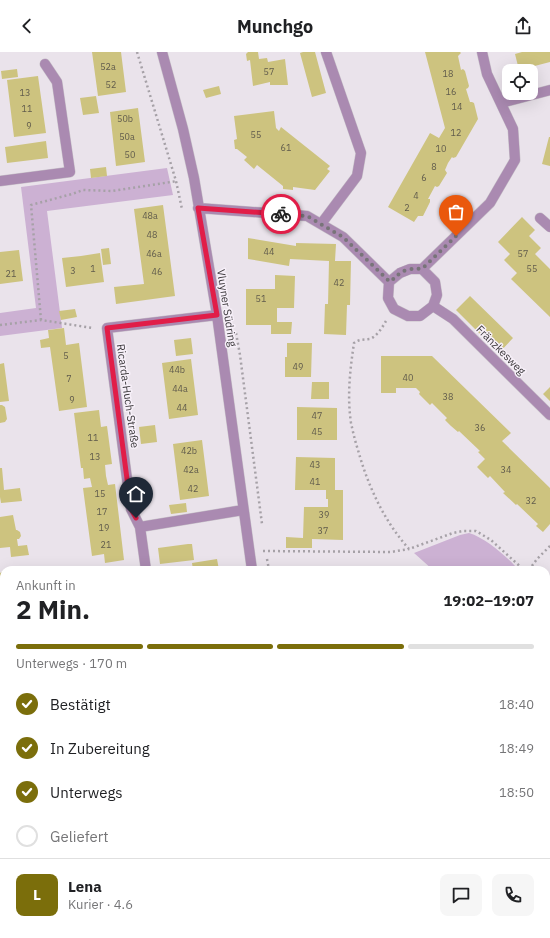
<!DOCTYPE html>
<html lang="de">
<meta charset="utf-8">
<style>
:root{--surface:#fff;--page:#f6f6f6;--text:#202124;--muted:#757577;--line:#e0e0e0;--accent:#7b6e0b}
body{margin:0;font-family:"IBM Plex Sans",sans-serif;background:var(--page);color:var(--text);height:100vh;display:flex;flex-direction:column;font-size:15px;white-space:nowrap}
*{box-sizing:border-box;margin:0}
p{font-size:13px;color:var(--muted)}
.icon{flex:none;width:22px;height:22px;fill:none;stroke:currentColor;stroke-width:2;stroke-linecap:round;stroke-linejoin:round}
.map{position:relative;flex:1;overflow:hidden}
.panel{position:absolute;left:0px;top:514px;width:550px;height:372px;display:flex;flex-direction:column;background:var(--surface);border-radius:12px 12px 0 0;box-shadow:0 4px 16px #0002}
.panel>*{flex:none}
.buttons{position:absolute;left:502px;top:12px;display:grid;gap:8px}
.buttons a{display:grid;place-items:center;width:36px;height:36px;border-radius:8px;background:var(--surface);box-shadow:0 4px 16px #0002;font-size:20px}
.pin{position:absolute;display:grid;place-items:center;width:34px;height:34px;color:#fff;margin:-41px -17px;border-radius:50% 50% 50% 0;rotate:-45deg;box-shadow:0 0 4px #0007}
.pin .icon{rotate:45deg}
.courier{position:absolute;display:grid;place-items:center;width:40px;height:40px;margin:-20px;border:3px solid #e11d48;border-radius:50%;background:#fff;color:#222;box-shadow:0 1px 5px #0007}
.summary em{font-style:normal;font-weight:800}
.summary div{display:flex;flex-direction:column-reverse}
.summary{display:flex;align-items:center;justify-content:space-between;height:68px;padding:0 16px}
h1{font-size:26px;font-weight:800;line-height:30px}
.bar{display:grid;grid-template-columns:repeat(4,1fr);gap:6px 4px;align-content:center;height:48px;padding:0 16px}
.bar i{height:5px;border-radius:3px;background:var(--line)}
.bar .selected{background:var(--accent)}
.bar p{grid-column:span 4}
.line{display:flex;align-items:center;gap:10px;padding:0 16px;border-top:1px solid var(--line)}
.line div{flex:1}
.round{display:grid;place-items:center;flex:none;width:42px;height:42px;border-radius:8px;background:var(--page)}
ol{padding:0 16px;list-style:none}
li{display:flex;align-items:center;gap:12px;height:44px}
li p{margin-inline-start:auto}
li .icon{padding:4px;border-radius:50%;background:var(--accent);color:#fff;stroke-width:4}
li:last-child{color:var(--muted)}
li i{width:22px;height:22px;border:2px solid var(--line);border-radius:50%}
header{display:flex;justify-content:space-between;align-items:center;height:52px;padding:0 16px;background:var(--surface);font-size:18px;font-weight:800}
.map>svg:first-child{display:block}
.green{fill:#ccb1d3}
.building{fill:#cdc37f}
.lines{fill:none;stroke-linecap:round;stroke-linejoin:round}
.minor-casing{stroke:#c7c1c8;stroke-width:11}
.path{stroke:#a6a1a7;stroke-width:2.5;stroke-dasharray:2 3;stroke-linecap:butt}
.minor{stroke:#aa8ab1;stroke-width:10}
.done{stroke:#787479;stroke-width:4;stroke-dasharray:0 7.2}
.route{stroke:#e11d48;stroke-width:5}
.labels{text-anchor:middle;stroke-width:3;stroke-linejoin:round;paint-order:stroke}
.number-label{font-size:9px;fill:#605b4c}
.street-label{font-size:11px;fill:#3b383b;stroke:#f7f0f9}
</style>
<header><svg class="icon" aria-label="back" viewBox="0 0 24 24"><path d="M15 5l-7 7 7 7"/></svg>Munchgo<svg class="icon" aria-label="share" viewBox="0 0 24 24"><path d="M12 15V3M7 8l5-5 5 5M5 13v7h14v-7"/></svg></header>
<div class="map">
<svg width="550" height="886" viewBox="0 0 550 886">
<rect width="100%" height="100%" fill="#eae3eb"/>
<!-- green -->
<path class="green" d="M167,116L173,143L47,159L62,276L0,284V261L36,256L21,135Z
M469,481C486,486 507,505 519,518H433L414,501L460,483Z"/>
<!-- building -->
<path class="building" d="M92,0H121L126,40L98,44Z
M248,0H258L259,7L267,6L268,10L285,7L288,33H270V30L253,34L250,8L247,9L246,2Z
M303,0H315L326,41L312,45L300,1Z
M425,0H460L461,1L458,4L461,18L463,17L465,19L469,34L468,36L466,37L470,50H472L474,51L478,67L456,105L453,106L452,105L448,111L445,118L447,121L439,134L437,135L435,134L428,147H430V150L423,164H418L414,170L388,155L430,81L439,86L445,76Z
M522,0H550V10L519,18L515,2Z
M17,17L18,25L2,27L1,19Z
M38,24L46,81L14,85L7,28Z
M219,34L221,42L206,46L203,38Z
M96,44L99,61L83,63L80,46Z
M138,56L145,110L116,114L110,60Z
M274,59L276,76L279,79L281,75L330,114L327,117L330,119L315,138L293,135V138L283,137V134L257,113L254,117L244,108L247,105L237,97H235L234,88L237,87L234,64Z
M549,85H550V114L542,112Z
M46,89L48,106L7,111L5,95Z
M106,115L107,124L91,126L90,117Z
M163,153L175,244L116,252L114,235L144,232L134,157Z
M522,165L535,178L529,184L541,196L535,202L550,217V265L511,227L517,221L504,208L510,202L498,190Z
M248,186L296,194V191L336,192L335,209H351L350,253H347L346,283L324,282L325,252H328L329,209L290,207L289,214L248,207Z
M109,196L111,212L103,213L101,197Z
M19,198L23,229L0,232V200Z
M100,201L104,230L66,235L62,206L81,204L82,211L81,204Z
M275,223L295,224L294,256H277V270H292L291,282H271V273H246V237H275Z
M470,244L513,286L499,301L456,258Z
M75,257L77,265L61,268L59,259Z
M64,276L66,293L79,291L87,355L59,359L50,295L41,296L40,288L49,286L48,278Z
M191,286L193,302L176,304L174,288Z
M287,291H312L311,325H285V305H287Z
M381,304H432L511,381L502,389L550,436V472L543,480L536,474L538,472L517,452L516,453L503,441L505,440L490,424L488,426L477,415L485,407L478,400L480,399L459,379L458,380L451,374L445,368L447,366L432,351L430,353L419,342L420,340L416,336H396V341H381Z
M191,307L198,363L169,367L162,311Z
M4,311L9,349L0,350V312Z
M312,330H329V347H311Z
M550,335V349L543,342Z
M0,353H2L5,355L7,367L5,370L0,371Z
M297,355L337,356V388H297Z
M99,358L101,375L107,374L112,412L105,413L106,424L108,433L115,432L124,508L105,511L104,502L92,504L83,436L92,435L90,426L84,427L83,416H81L74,361Z
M155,373L157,390L141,392L139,375Z
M202,388L209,444L180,448L173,392Z
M296,405L335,406V438H343V488L312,487V496H286V485L303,486L304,455H328V447H326V438H295Z
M0,416H2L4,438L20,436L22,449L1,451L0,445Z
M186,451L187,460L171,462L169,453Z
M13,463L16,478H17L20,480L21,484L19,487H17L18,494L27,493L29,503L11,505L10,495L0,496V465Z
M188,492H192L194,508L160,512L158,496Z
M217,507L219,518H193L192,511Z
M4,519V558L0,559V521Z
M546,657L550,660V676L548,679L550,680V715L546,720Z
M0,739L4,750V766L0,767Z
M4,814V870H0V815Z
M213,882H246V886H208V884L212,883Z
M279,882H296V886H279Z
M406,882H433L438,886H411Z"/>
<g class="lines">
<!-- minor casing -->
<g class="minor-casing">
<path id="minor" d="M162,0L183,77L194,126L217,263L252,518
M501,51L550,38
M0,129L70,120L57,30L45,12
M198,156L307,164L343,185L389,230
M540,166L550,175
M321,172L357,124L361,101L326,0
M410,217H422L435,230L437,243L433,254L420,264H408L394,257L388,246L389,230L400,221Z
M422,217L490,151L515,108L513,77L487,22L482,0
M433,254L453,267L550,363
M140,475L243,458
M146,518L140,475L131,457L107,276L217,263
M0,648L4,662
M546,782L550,777
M0,798H4
M37,882V886
M360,882L365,886
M451,882L457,886
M261,886L263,882
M345,886L346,882
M479,886L481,882"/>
</g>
<!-- path -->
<path class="path" d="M137,0L176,129L182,157
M41,268L31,153L72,142L83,138L112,139L177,129
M386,269C382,276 377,284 370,287C363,288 359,287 354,291C350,318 347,344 351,371C353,380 355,389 358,398C368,434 384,469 409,497L453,481L463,479H476L491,488L524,518
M0,273L41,268L93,276
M236,281L240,303L262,472
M263,499L391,500L409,497
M267,507L269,518
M529,518L537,507L550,494
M546,593L550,600
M546,856L550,859
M383,882L388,886"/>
<!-- minor -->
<use href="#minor" class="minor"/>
</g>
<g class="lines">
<!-- done -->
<path class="done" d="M281,162L307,164L343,185L390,230C402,219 405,216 422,217L456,184"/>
<!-- route -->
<path class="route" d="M136,466L131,457L107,276L217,263L198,156L281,162"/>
</g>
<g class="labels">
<!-- number labels -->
<g class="number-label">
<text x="108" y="18">52a</text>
<text x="269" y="23">57</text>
<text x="448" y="25">18</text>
<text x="111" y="36">52</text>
<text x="451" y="43">16</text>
<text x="25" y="44">13</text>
<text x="457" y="58">14</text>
<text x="27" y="60">11</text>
<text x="125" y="70">50b</text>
<text x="29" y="77">9</text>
<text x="456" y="84">12</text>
<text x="256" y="86">55</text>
<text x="127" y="88">50a</text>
<text x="286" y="99">61</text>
<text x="441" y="100">10</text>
<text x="130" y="106">50</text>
<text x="434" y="118">8</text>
<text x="424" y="129">6</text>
<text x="416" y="147">4</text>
<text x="407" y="159">2</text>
<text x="150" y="167">48a</text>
<text x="152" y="186">48</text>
<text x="269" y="203">44</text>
<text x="154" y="205">46a</text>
<text x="523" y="205">57</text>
<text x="93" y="220">1</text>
<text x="532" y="220">55</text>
<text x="73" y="222">3</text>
<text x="157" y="223">46</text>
<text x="11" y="225">21</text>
<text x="339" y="234">42</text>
<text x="261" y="250">51</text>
<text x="66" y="307">5</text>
<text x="298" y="318">49</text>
<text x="177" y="321">44b</text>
<text x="408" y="329">40</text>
<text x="69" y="330">7</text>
<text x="180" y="340">44a</text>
<text x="448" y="348">38</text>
<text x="72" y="351">9</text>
<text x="182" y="359">44</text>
<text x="317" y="367">47</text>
<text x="480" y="379">36</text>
<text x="317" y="383">45</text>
<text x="93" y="389">11</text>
<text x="189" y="402">42b</text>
<text x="95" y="408">13</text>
<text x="315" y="416">43</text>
<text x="191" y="421">42a</text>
<text x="506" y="421">34</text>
<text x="315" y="433">41</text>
<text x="193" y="440">42</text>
<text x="100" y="445">15</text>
<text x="531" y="452">32</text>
<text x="102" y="463">17</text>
<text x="324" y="466">39</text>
<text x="104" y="479">19</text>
<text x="323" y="482">37</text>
<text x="106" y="496">21</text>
</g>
<!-- street labels -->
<g class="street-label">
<text transform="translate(227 256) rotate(81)" y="4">Vluyner Südring</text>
<text transform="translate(501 298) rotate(45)" y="4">Fränzkesweg</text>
<text transform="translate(128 344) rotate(82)" y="4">Ricarda-Huch-Straße</text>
</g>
</g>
</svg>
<div class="buttons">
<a><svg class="icon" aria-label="locate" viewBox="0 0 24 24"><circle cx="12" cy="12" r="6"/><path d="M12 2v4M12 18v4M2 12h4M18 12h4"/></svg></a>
</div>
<div class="pin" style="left:456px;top:184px;background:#ea580c"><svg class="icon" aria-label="bag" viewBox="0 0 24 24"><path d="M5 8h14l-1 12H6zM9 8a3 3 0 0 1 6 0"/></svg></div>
<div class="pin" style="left:136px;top:466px;background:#1f2937"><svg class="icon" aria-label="home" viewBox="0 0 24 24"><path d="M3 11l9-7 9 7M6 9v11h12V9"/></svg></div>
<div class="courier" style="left:281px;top:162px"><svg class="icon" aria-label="bike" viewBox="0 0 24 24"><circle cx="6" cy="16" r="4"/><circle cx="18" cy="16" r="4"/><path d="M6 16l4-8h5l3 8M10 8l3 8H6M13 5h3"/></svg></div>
<section class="panel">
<div class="summary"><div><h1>2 Min.</h1><p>Ankunft in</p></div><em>19:02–19:07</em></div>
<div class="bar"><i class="selected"></i><i class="selected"></i><i class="selected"></i><i></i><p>Unterwegs · 170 m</p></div>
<ol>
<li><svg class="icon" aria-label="check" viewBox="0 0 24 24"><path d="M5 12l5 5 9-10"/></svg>Bestätigt<p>18:40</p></li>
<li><svg class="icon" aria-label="check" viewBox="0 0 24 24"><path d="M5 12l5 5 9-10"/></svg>In Zubereitung<p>18:49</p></li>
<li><svg class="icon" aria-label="check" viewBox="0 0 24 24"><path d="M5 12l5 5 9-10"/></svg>Unterwegs<p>18:50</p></li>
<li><i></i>Geliefert</li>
</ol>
<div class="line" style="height:72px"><b class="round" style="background:var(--accent);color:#fff">L</b><div><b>Lena</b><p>Kurier · 4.6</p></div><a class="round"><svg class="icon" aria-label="chat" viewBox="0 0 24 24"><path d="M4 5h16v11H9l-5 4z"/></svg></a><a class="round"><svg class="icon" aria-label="phone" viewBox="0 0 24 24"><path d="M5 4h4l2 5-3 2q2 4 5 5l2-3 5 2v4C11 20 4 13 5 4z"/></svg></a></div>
</section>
</div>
